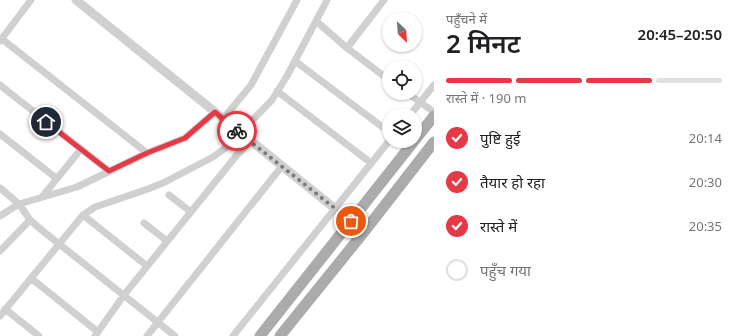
<!DOCTYPE html>
<html lang="hi">
<meta charset="utf-8">
<style>
:root{--surface:#fff;--page:#f6f6f6;--text:#202124;--muted:#757577;--line:#e0e0e0;--accent:#e63946}
body{margin:0;font-family:"Noto Sans","Noto Sans Devanagari",sans-serif;background:var(--page);color:var(--text);height:100vh;display:flex;flex-direction:column;font-size:15px;white-space:nowrap}
*{box-sizing:border-box;margin:0}
p{font-size:13px;color:var(--muted)}
.icon{flex:none;width:22px;height:22px;fill:none;stroke:currentColor;stroke-width:2;stroke-linecap:round;stroke-linejoin:round}
.map{position:relative;flex:1;overflow:hidden}
.side{display:flex;flex-direction:column;background:var(--surface);width:300px}
.side>*{flex:none}
.needle{width:26px;rotate:155deg}
.tools{position:absolute;left:382px;top:12px;display:grid;gap:8px}
.tools a{display:grid;place-items:center;width:40px;height:40px;border-radius:50%;background:var(--surface);box-shadow:0 1px 3px #0004;font-size:20px}
.pin{position:absolute;display:grid;place-items:center;width:34px;height:34px;color:#fff;margin:-17px;border:2px solid #fff;border-radius:50%;box-shadow:0 1px 4px #0007}
.courier{position:absolute;display:grid;place-items:center;width:40px;height:40px;margin:-20px;border:3px solid #e63946;border-radius:50%;background:#fff;color:#222;box-shadow:0 1px 5px #0007}
.overview em{font-style:normal;font-weight:600}
.overview div{display:flex;flex-direction:column-reverse}
.overview{display:flex;align-items:center;justify-content:space-between;height:68px;padding:0 12px}
h1{font-size:26px;font-weight:600;line-height:30px}
.bar{display:grid;grid-template-columns:repeat(4,1fr);gap:6px 4px;align-content:center;height:48px;padding:0 12px}
.bar i{height:5px;border-radius:3px;background:var(--line)}
.bar .current{background:var(--accent)}
.bar p{grid-column:span 4}
ol{padding:0 12px;list-style:none}
li{display:flex;align-items:center;gap:12px;height:44px}
li p{margin-inline-start:auto}
li .icon{padding:4px;border-radius:50%;background:var(--accent);color:#fff;stroke-width:4}
li:last-child{color:var(--muted)}
li i{width:22px;height:22px;border:2px solid var(--line);border-radius:50%}
main{display:flex;flex:1;min-height:0}
.map>svg:first-child{display:block}
.lines{fill:none;stroke-linecap:round;stroke-linejoin:round}
.minor{stroke:#d0d0d0;stroke-width:7}
.tertiary{stroke:#d0d0d0;stroke-width:9}
.primary{stroke:#ababab;stroke-width:11}
.done{stroke:#7a7a7a;stroke-width:4;stroke-dasharray:0 7.2}
.route{stroke:#e63946;stroke-width:5}
</style>
<main>
<div class="map">
<svg width="434" height="336" viewBox="0 0 434 336">
<rect width="100%" height="100%" fill="#fff"/>
<g class="lines">
<!-- minor -->
<path class="minor" d="M316,21L347,48L389,80
M2,39L147,153
M0,41L31,0
M347,48L384,0
M295,61L389,132
M0,85L109,171
M277,91L371,163
M407,93L434,112
M410,115L434,85
M223,119L251,85L297,0
M0,134L56,178
M0,188L19,204L30,220L44,232L175,336
M169,195L191,212
M42,197L81,149
M83,215L147,266
M0,216L19,204L77,187L147,153L185,138L215,112
M144,223L167,241
M0,251L30,220
M31,278L98,332
M5,309L39,336
M0,316L83,215L95,207L148,189L163,183L213,157L224,149L272,100L287,76L327,0
M95,336L124,295L236,156L250,141
M147,336L282,166
M233,336L389,141"/>
<!-- tertiary -->
<path class="tertiary" d="M76,0L364,232"/>
<!-- primary -->
<path class="primary" d="M260,336L434,116
M280,336L364,232L434,142"/>
</g>
<g class="lines">
<!-- done -->
<path class="done" d="M237,131L351,221"/>
<!-- route -->
<path class="route" d="M46,122L109,171L147,153L185,138L215,112L237,131"/>
</g>
</svg>
<div class="tools">
<a><svg class="needle" viewBox="-14 -14 28 28"><path d="M0-13l5 13h-10z" fill="#e53935"/><path d="M0 13l5-13h-10z" fill="#757577"/></svg></a>
<a><svg class="icon" aria-label="locate" viewBox="0 0 24 24"><circle cx="12" cy="12" r="6"/><path d="M12 2v4M12 18v4M2 12h4M18 12h4"/></svg></a>
<a><svg class="icon" aria-label="layers" viewBox="0 0 24 24"><path d="M12 4l9 5-9 5-9-5zM3 14l9 5 9-5"/></svg></a>
</div>
<div class="pin" style="left:351px;top:221px;background:#ea580c"><svg class="icon" aria-label="bag" viewBox="0 0 24 24"><path d="M5 8h14l-1 12H6zM9 8a3 3 0 0 1 6 0"/></svg></div>
<div class="pin" style="left:46px;top:122px;background:#1f2937"><svg class="icon" aria-label="home" viewBox="0 0 24 24"><path d="M3 11l9-7 9 7M6 9v11h12V9"/></svg></div>
<div class="courier" style="left:237px;top:131px"><svg class="icon" aria-label="bike" viewBox="0 0 24 24"><circle cx="6" cy="16" r="4"/><circle cx="18" cy="16" r="4"/><path d="M6 16l4-8h5l3 8M10 8l3 8H6M13 5h3"/></svg></div>
</div>
<section class="side">
<div class="overview"><div><h1>2 मिनट</h1><p>पहुँचने में</p></div><em>20:45–20:50</em></div>
<div class="bar"><i class="current"></i><i class="current"></i><i class="current"></i><i></i><p>रास्ते में · 190 m</p></div>
<ol>
<li><svg class="icon" aria-label="check" viewBox="0 0 24 24"><path d="M5 12l5 5 9-10"/></svg>पुष्टि हुई<p>20:14</p></li>
<li><svg class="icon" aria-label="check" viewBox="0 0 24 24"><path d="M5 12l5 5 9-10"/></svg>तैयार हो रहा<p>20:30</p></li>
<li><svg class="icon" aria-label="check" viewBox="0 0 24 24"><path d="M5 12l5 5 9-10"/></svg>रास्ते में<p>20:35</p></li>
<li><i></i>पहुँच गया</li>
</ol>
</section>
</main>
